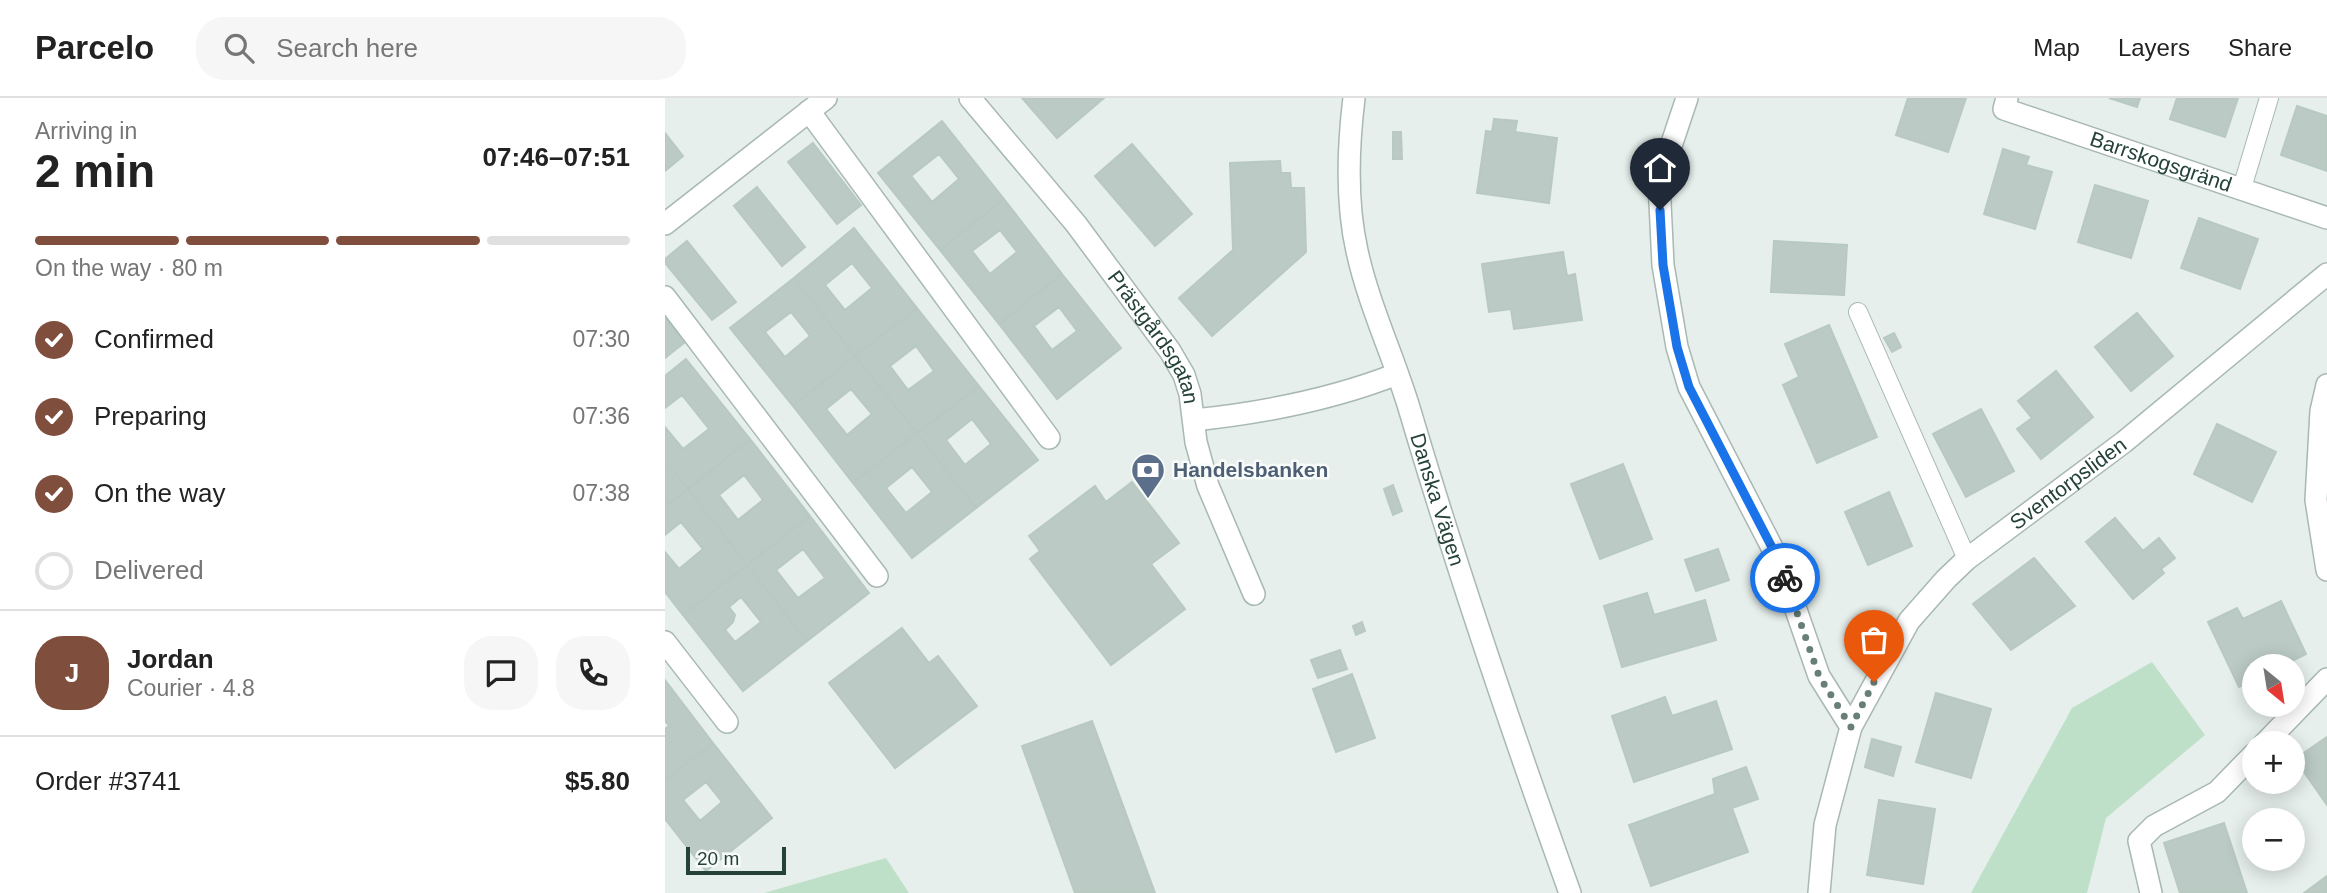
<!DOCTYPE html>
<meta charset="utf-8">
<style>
:root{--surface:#fff;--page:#f6f6f6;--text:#222;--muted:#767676;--line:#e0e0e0;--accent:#804e3d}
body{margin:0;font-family:Helvetica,sans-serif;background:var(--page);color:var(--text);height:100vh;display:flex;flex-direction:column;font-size:26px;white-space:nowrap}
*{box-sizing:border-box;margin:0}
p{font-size:23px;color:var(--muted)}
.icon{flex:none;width:38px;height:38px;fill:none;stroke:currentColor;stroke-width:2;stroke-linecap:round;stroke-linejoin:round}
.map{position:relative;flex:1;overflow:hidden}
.panel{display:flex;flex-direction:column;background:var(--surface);width:665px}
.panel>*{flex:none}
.needle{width:46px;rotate:150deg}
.buttons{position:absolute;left:1577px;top:556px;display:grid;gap:14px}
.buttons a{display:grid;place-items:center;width:63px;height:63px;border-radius:50%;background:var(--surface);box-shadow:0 4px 18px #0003;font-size:35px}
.scale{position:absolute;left:21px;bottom:18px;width:100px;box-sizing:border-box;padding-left:7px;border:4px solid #24423a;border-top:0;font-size:19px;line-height:24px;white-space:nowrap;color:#24423a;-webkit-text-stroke:5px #f7fbf9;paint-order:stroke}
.pin{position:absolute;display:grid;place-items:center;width:60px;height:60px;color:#fff;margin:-72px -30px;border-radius:50% 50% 50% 0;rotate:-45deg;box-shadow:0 0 7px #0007}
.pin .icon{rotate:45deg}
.courier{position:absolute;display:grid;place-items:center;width:70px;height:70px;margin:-35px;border:5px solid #1a73e8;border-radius:50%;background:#fff;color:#222;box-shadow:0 2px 9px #0007}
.summary em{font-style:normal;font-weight:700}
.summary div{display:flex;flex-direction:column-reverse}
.summary{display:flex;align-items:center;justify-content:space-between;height:119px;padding:0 35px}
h1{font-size:46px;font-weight:700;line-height:52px}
.bar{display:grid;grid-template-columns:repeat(4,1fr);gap:10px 7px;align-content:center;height:84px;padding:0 35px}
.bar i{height:9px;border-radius:5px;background:var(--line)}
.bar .current{background:var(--accent)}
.bar p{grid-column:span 4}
.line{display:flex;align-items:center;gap:18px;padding:0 35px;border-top:2px solid var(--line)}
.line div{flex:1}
.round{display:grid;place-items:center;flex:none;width:74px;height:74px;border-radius:28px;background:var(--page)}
ol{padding:0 35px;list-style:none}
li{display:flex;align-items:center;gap:21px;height:77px}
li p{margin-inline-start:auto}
li .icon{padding:7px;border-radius:50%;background:var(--accent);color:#fff;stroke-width:4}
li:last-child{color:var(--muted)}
li i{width:38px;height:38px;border:4px solid var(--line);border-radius:50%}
header{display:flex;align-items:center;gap:42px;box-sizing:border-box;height:98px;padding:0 35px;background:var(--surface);border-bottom:2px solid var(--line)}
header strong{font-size:33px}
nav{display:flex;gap:38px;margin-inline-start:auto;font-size:24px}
.search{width:490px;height:63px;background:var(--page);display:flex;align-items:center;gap:18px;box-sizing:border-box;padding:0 24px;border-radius:28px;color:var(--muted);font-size:26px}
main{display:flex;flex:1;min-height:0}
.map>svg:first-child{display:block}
.green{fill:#bfe0c8}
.building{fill:#bbcac4;stroke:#b8c9c2;stroke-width:2;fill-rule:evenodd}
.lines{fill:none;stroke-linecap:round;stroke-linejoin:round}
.service-casing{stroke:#a8b8b2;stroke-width:20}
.minor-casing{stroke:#a8b8b2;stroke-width:24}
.tertiary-casing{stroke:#a8b8b2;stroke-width:24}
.service{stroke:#fff;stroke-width:18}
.minor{stroke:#fff;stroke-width:21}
.tertiary{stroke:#fff;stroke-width:21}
.done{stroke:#687f78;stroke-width:7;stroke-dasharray:0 12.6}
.route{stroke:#1a73e8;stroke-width:9}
.labels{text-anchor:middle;stroke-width:5;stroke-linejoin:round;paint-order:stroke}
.street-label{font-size:21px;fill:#24423a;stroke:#f7fbf9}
.service-label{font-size:21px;font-weight:bold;fill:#4e5e75;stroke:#f7fbf9;text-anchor:start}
</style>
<header>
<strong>Parcelo</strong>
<div class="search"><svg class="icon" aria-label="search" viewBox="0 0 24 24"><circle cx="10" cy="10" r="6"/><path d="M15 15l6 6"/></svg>Search here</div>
<nav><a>Map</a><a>Layers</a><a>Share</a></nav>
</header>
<main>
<section class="panel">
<div class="summary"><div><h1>2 min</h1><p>Arriving in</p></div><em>07:46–07:51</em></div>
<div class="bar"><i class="current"></i><i class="current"></i><i class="current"></i><i></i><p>On the way · 80 m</p></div>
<ol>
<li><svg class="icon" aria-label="check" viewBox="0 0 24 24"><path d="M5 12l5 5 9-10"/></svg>Confirmed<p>07:30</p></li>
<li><svg class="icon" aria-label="check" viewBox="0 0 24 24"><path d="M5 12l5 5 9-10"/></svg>Preparing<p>07:36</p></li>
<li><svg class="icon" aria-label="check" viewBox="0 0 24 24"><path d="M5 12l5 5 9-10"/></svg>On the way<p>07:38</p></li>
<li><i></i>Delivered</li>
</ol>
<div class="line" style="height:126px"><b class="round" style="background:var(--accent);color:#fff">J</b><div><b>Jordan</b><p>Courier · 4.8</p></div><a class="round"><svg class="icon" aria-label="chat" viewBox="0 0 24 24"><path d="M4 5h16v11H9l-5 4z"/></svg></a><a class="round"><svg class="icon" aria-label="phone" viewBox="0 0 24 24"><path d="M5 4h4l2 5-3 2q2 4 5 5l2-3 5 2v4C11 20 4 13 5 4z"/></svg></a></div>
<div class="line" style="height:91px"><div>Order #3741</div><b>$5.80</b></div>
</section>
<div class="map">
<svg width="1662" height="795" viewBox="0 0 1662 795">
<rect width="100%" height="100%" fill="#e6efeb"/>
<!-- green -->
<path class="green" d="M1487,564L1540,637L1441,720L1422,795H1306L1407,610Z
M221,760L244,795H99Z"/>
<!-- building -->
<path class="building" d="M357,0H439L392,40Z
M1243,0H1301L1283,54L1231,37Z
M1444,0H1475L1472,9Z
M1512,0H1573L1560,39L1505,21Z
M1632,8L1662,18V73L1616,57Z
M829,21L852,23L850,34L892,40L884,105L812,95L821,33L827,34Z
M277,23L339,101L275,152L213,75ZM274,56L294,81L267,104L246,78Z
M728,34H736L737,61H728Z
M0,35L18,58L0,73Z
M148,45L196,107L172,126L123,64Z
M467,46L527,116L490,148L430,78Z
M1338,51L1364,59L1361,67L1387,74L1370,131L1319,116Z
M615,63L616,75H625L626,90H639L641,154L547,238L514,200L568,152L565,65Z
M1430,87L1483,103L1466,160L1413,144Z
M92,89L140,149L117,168L69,108Z
M339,101L397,176L334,226L275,152ZM335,132L352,154L325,176L307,153Z
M1534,120L1593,141L1575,191L1516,170Z
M189,130L252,210L190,258L129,180ZM187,165L207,190L180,212L160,187Z
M22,143L71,204L47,222L0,165V161Z
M1109,143L1182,147L1179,197L1106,194Z
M898,154L902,178L910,176L917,222L849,231L846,211L824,214L817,166Z
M397,176L456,250L392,301L334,226ZM394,209L412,233L387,252L369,228Z
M129,180L190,258L128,308L65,230ZM126,214L145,238L120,259L100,234Z
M252,210L314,288L252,335L190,258ZM251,248L269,273L243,292L225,268Z
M1472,215L1508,258L1466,293L1430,249Z
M0,219L20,244L0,260Z
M1164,227L1212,339L1152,365L1118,287L1134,279L1120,246Z
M1229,235L1236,249L1227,254L1219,240Z
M190,258L252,335L188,385L128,308ZM186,291L207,316L182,337L161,311Z
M21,261L85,341L23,391L0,362V329L18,351L44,331L17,297L0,310V278Z
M1391,273L1428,319L1376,361L1352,331L1367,320L1353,303Z
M314,288L373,362L311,410L252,335ZM307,321L326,346L300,367L281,342Z
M1316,311L1349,373L1301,399L1268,336Z
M1552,326L1611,354L1587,404L1529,376Z
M252,335L311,410L247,460L188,385ZM247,369L267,394L241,415L221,390Z
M85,341L145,418L82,467L23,391ZM79,377L98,402L73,422L54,397Z
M0,362L23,391L0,409Z
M958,366L987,441L935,461L906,386Z
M467,384L514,445L486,466L520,511L446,567L365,461L375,453L364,438L430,388L441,404Z
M728,387L737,413L728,417L719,391Z
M23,391L82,467L18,517L0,494V454L14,471L38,451L16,424L0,437V409Z
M1224,394L1247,448L1203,467L1180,414Z
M145,418L204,495L142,543L82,467ZM138,451L160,480L133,500L111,472Z
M1450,420L1478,453L1494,440L1510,460L1496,471L1499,475L1468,501L1421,444Z
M1053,451L1064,482L1031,493L1020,462Z
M1369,460L1410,508L1346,552L1308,506Z
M82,467L142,543L78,593L18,517ZM76,499L96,524L70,544L60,532L68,524L70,517L64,509Z
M982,495L989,517L1040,502L1051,542L957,569L939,508Z
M1616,503L1641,556L1615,569H1589V582L1574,589L1543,524L1572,510L1578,521Z
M697,524L700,533L691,537L688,528Z
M237,530L264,565L273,558L312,608L230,670L164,585Z
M675,552L682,571L653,580L646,562Z
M687,576L710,640L671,654L648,591Z
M0,582L48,645L0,682V631L4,628L0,623Z
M1271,595L1326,611L1306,680L1251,664Z
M1000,599L1007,618L1051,603L1067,651L969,684L947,618Z
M427,623L490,795H410L357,648Z
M1662,639V707L1630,661Z
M1207,641L1236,649L1228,678L1200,669Z
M48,645L107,720L41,773L0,721V682ZM41,684L57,704L35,723L18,702Z
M1081,669L1093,701L1067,710L1083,754L986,788L964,727L1050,696L1048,681Z
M1214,702L1270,711L1258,786L1202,777Z
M1559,725L1582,795H1515L1499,745Z
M1662,778V795H1639Z"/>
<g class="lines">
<!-- service casing -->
<g class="service-casing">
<path id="service" d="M1577,90L1604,0
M1193,214L1302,461"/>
</g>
<!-- minor casing -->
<g class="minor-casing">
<g id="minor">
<path id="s1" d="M305,0L411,126L505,253L519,277L525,296L531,344L543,388L589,496"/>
<path d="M1022,0L994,84L998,167L1012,249L1024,289L1114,463L1154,578L1186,629L1160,727L1154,795"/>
<path id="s2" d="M1342,0L1339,11L1662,120"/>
<path d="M144,13L384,340"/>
<path d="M0,126L161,0"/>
<path d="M0,199L212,478"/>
<path d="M1662,287L1656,313L1651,402L1662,472"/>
<path d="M529,322C597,315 668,301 732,276"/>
<path d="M0,544L62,624"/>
<path id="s3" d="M1186,629L1244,523L1281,481L1302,461L1459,344L1662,176"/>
<path d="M1599,646L1662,581"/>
<path d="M1486,795L1474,743L1489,728L1552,694L1589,656"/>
</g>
</g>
<!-- tertiary casing -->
<g class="tertiary-casing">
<g id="tertiary">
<path id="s4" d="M689,0C683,49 681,104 692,153C704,208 729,259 745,313C793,475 848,636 905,795"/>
</g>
</g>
<!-- service -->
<use href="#service" class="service"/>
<!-- minor -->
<use href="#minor" class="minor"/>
<!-- tertiary -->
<use href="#tertiary" class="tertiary"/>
</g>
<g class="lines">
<!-- done -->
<path class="done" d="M1120,480L1154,578L1186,629L1209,584"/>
<!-- route -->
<path class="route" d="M995,112L998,167L1012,249L1024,289L1114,463L1120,480"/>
</g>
<!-- icons -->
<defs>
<g id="bank-pin" transform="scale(1.75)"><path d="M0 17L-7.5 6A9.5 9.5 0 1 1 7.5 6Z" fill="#5c6f8a" stroke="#f7fbf9"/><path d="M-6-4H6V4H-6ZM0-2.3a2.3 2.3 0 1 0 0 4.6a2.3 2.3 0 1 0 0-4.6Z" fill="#fff"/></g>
</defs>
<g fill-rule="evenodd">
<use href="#bank-pin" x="483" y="372"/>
</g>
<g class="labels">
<!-- street labels -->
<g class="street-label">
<text dy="7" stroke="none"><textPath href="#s2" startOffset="177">Barrskogsgränd</textPath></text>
<text dy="7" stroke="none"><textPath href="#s1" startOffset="303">Prästgårdsgatan</textPath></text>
<text dy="7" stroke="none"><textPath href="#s3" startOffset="332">Sventorpsliden</textPath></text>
<text dy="7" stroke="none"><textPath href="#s4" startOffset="415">Danska Vägen</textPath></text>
</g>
<!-- service labels -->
<g class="service-label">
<text x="508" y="379">Handelsbanken</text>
</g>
</g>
</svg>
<div class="buttons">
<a><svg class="needle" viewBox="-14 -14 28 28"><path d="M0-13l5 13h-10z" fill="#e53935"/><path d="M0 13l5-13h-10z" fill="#767676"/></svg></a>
<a>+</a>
<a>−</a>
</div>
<div class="scale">20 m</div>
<div class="pin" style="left:1209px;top:584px;background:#ea580c"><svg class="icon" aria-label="bag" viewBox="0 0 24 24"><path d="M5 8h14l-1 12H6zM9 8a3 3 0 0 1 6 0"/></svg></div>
<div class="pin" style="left:995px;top:112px;background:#1f2937"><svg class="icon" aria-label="home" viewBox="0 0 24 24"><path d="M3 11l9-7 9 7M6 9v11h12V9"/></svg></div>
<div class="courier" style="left:1120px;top:480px"><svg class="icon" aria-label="bike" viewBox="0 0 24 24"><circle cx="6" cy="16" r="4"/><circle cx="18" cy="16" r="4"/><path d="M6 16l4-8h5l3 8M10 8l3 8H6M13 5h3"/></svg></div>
</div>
</main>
